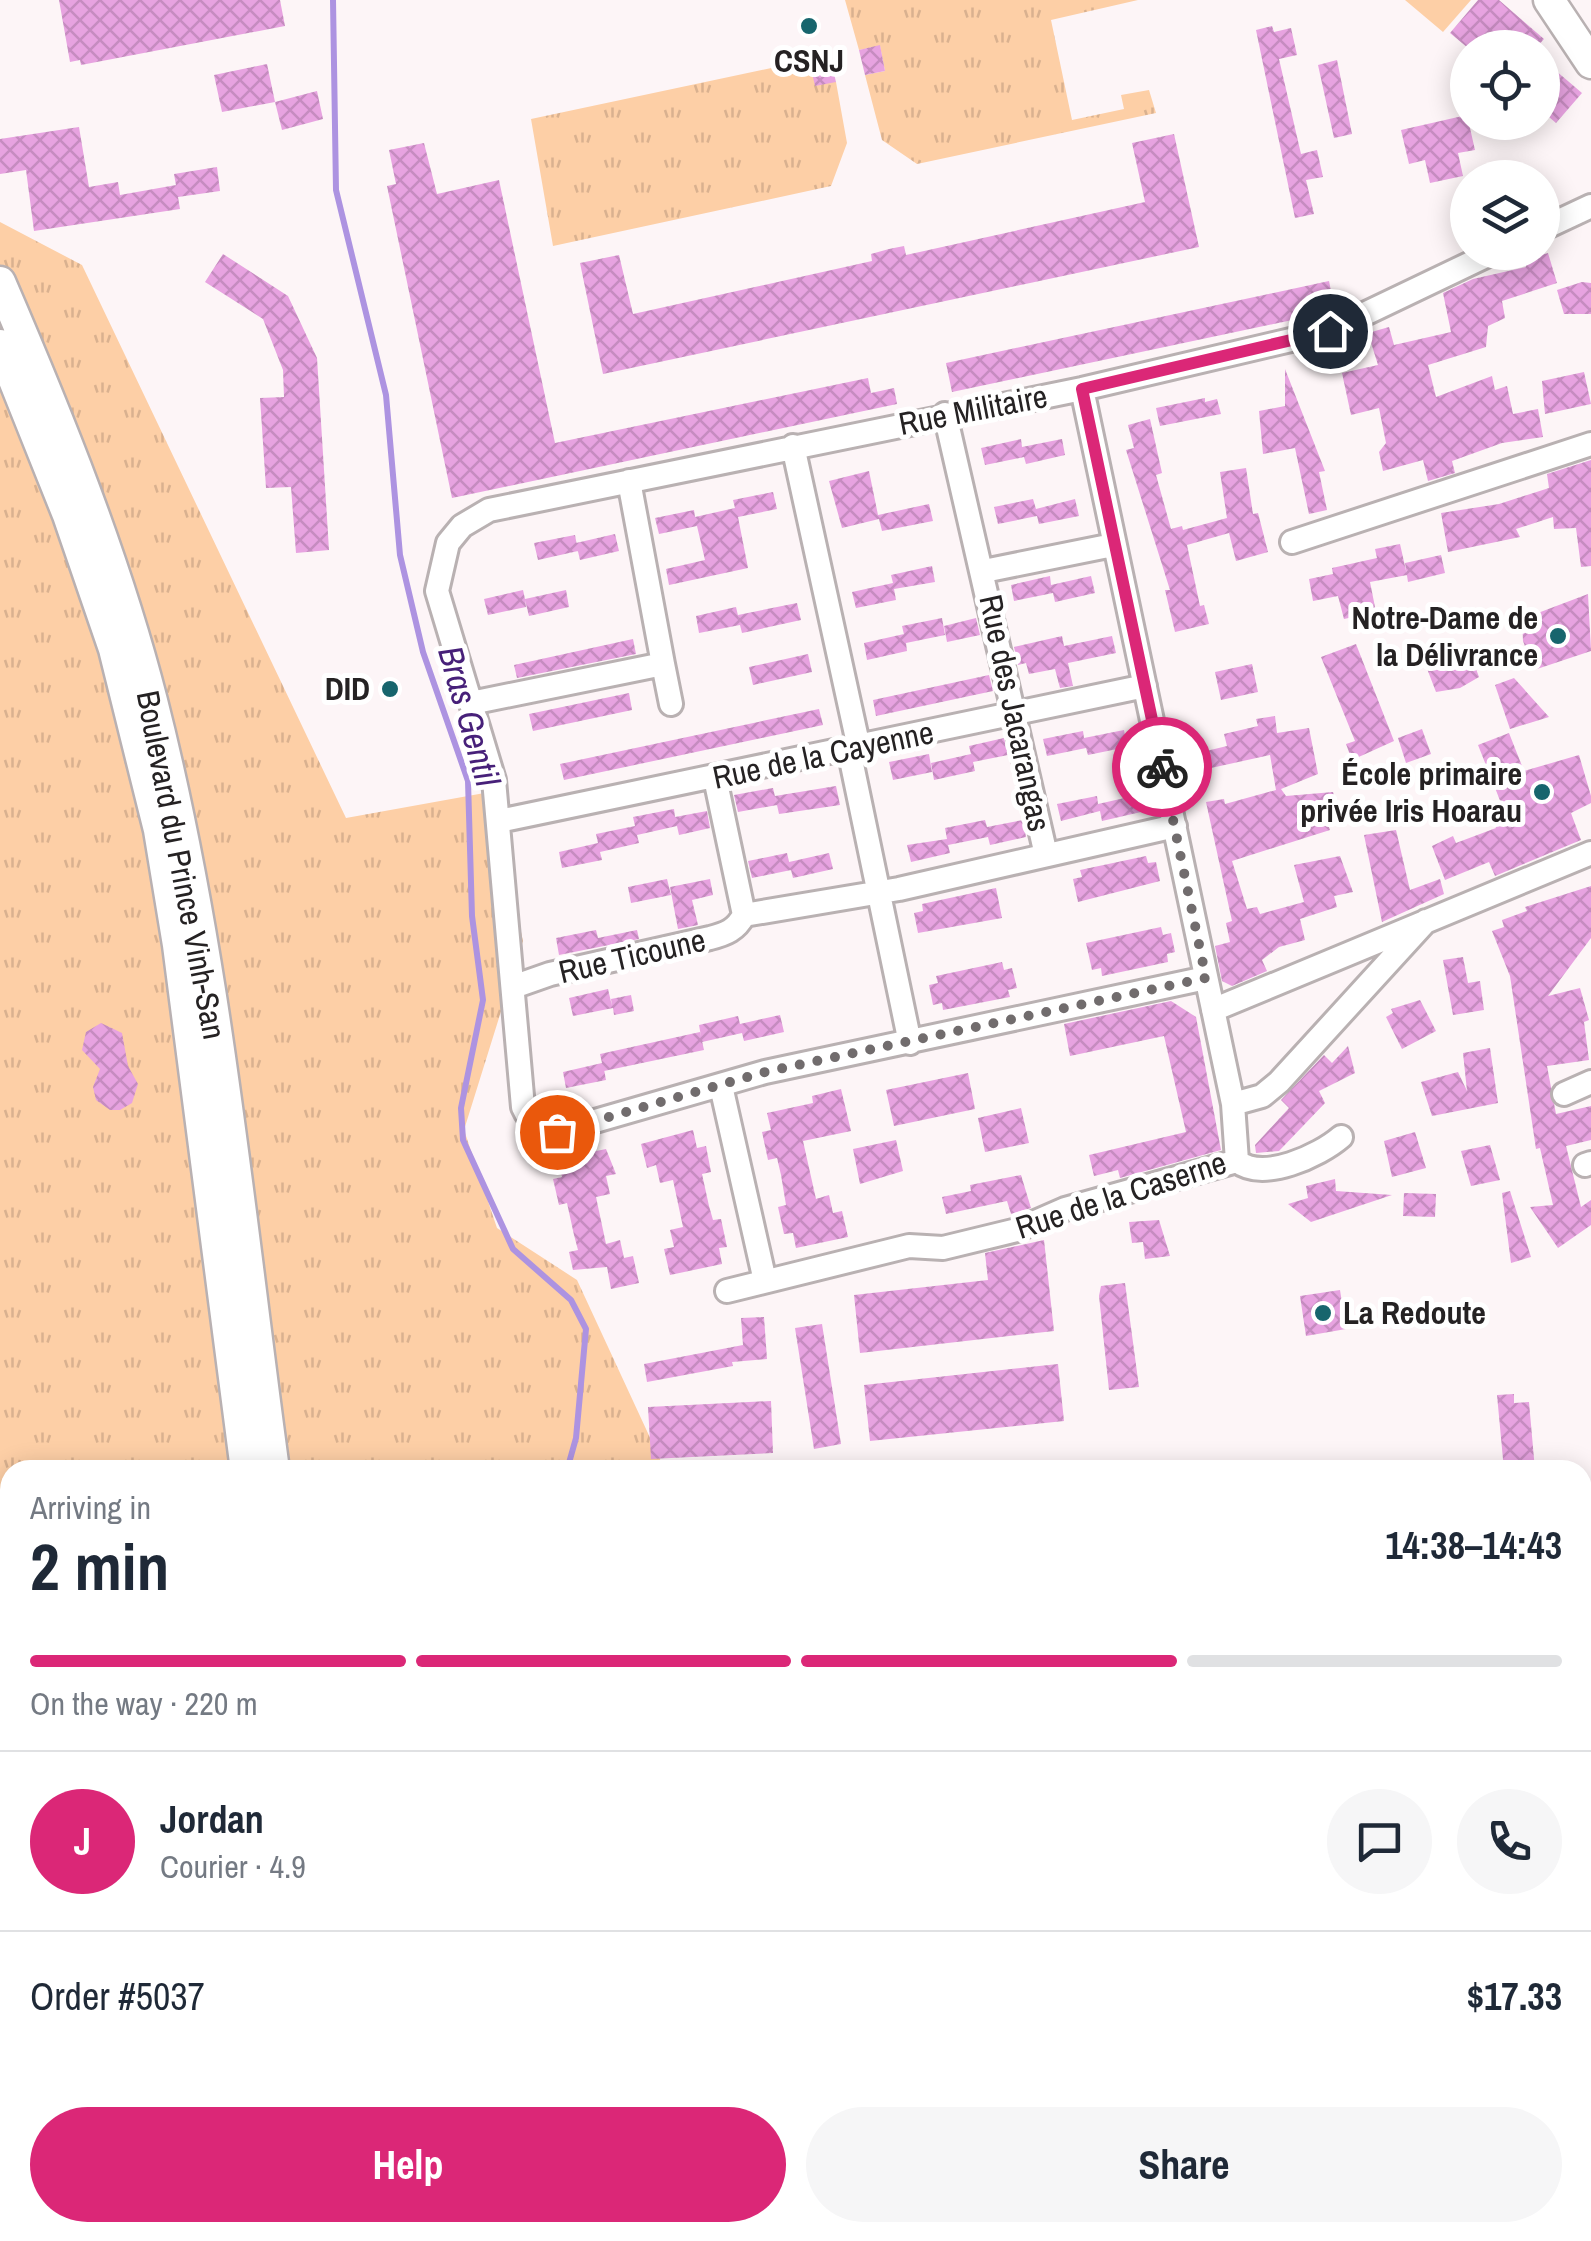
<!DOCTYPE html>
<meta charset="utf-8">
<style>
:root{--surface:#fff;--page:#f6f6f7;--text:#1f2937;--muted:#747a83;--line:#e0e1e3;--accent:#db2777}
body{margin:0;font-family:"Archivo Narrow",sans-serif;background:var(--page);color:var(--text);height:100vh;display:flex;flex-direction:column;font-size:38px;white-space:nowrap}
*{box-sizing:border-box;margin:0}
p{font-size:32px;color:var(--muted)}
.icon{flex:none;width:55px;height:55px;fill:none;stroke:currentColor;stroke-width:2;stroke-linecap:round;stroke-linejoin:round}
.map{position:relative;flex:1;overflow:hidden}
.details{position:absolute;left:0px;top:1460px;width:1592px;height:782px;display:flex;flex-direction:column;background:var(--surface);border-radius:30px 30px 0 0;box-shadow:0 5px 25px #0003}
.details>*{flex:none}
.controls{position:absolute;left:1450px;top:30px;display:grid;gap:20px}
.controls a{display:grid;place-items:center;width:110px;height:110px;border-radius:50%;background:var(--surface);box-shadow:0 5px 25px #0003;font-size:50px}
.pin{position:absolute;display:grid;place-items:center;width:85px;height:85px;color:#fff;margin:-42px;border:5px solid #fff;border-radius:50%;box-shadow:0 2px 10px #0007}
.courier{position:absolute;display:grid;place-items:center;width:100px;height:100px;margin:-50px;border:8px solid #db2777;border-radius:50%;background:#fff;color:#222;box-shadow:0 2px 12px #0007}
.overview em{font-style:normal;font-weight:700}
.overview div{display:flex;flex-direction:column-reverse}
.overview{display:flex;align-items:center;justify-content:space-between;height:170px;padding:0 30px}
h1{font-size:65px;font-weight:700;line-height:75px}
.bar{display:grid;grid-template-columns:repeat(4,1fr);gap:15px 10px;align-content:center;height:120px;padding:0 30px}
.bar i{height:12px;border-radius:8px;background:var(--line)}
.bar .selected{background:var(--accent)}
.bar p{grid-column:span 4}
.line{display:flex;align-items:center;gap:25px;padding:0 30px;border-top:2px solid var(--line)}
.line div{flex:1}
.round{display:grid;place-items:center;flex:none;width:105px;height:105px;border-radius:52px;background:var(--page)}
.button{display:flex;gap:20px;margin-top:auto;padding:20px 30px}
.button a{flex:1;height:115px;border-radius:60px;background:var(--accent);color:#fff;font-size:40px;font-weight:700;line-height:115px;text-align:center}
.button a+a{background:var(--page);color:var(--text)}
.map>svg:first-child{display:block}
.grass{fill:url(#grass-tufts)}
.forest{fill:url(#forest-firs)}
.garden{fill:#fdcfa6}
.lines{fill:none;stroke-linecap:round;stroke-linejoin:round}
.stream{stroke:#ad93e1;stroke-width:6}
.building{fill:url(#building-cross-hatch)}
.minor-casing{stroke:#b9b1b2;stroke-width:28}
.major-casing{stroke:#b9b1b2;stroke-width:35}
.minor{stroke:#fff;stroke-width:22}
.major{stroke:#fff;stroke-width:30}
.done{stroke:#716c6d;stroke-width:10;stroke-dasharray:0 18}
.route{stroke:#db2777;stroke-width:12}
.poi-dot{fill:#17656d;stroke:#fff;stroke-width:4}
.labels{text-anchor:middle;stroke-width:10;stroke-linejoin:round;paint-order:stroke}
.poi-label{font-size:32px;font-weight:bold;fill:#252223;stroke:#fff;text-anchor:end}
.street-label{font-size:32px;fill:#252223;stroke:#fff}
.water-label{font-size:35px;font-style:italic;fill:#472079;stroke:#fff}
</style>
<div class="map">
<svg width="1591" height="2241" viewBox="0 0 1591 2241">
<defs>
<pattern id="grass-tufts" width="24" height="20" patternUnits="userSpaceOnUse" patternTransform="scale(2.5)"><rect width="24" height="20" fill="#fdcfa6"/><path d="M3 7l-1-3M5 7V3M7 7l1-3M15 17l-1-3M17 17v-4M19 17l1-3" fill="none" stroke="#d9b18f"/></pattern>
<pattern id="forest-firs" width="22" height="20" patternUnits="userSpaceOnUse" patternTransform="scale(2.5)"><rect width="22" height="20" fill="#fdcfa6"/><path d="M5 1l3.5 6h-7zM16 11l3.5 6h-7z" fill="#d9b18f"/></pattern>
<pattern id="building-cross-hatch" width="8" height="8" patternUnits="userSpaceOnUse" patternTransform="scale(2.5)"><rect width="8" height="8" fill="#e7a3e0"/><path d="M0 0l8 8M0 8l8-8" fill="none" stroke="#c68cc0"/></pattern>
</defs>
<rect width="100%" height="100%" fill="#fdf5f7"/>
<!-- grass -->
<path class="grass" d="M845,0H1138L1051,20L1072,120L1124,109L1121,95L1149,90L1156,113L917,164L882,140L865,75L885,71L880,46L859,50Z
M809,60L836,82L847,143L831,186L553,246L531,119Z
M0,222L82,265L346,818L490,792L523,941L464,1130L497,1228L577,1280L665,1470H10V1909L0,1912Z"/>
<!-- forest -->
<path class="forest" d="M10,1909V2232H519V2241H0V1912Z"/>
<!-- garden -->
<path class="garden" d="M1405,0H1471L1443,32Z
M1582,1783H1591V2129L1583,2160Z
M944,2233L1546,2232V2233L1541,2241H944Z"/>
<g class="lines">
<!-- stream -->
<path class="stream" d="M333,0L336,190L386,395L400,555L423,652L468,781L472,916L483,1000L461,1108L463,1140L513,1249L571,1300L586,1329L576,1438L567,1470
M124,2241L130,2232"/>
</g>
<!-- building -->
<path class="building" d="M59,0H280L285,26L81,65L80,60L70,62Z
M1478,0H1499L1544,39L1536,48H1468L1450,33Z
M1272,26L1274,32L1291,28L1297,55L1279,59L1301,154L1317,150L1323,177L1306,180L1314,214L1295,218L1256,30Z
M880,45L885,71L865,75L859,50Z
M830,57L836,82L815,86L809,60Z
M1542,59L1582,93L1556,123L1542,111Z
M1337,60L1352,134L1334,138L1318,65Z
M267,64L275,102L222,112L214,75Z
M317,91L323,119L282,130L275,102Z
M1467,115L1475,150L1458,153L1463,176L1430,183L1425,160L1409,164L1401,130Z
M79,127L89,187L118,182L120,195L176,185L180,209L34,231L26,170L0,174V139Z
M1174,134L1199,247L603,374L580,263L619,255L633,314L872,261L871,254L889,249L904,246L906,255L1145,202L1132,143Z
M424,143L437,194L499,180L555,443L868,378L871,393L894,388L897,404L452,498L387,186L396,184L389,150Z
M217,167L220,191L178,197L174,174Z
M1548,253L1557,283L1502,301L1505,318L1488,326L1486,347L1428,365L1436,397L1492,376L1495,390L1507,386L1513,414L1538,409L1543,437L1502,443L1452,461L1455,473L1428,481L1423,460L1383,471L1379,452L1386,443L1379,408L1351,415L1342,373L1378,365L1368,333L1389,327L1394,345L1451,332L1443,293L1473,279L1526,267L1524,260Z
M223,254L288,296L317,358L329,550L296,553L291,487L266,488L260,398L284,397L283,370L263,319L205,282Z
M1329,281L1335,311L952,392L946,363Z
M1582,282L1591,283V314H1564L1557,290Z
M1285,369L1325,471L1319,472L1327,510L1309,514L1295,448L1263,454L1259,411L1285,406Z
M1584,372L1591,404L1545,414L1542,381Z
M1205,398V402L1217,399L1221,414L1160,426L1156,408Z
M1150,419L1162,473L1156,475L1171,529L1182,526L1183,530L1227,518L1220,472L1246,468L1253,514L1258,513L1268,552L1236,561L1229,533L1187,545L1200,606L1204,605L1209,624L1175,632L1165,590H1170L1126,450L1134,448L1128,425Z
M1021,439L1022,447L1062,439L1065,455L1026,464L1024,457L985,465L981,448Z
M1591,460V566L1581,567L1576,528L1554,529L1553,517L1516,529L1520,537L1448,552L1441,513L1499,504L1549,488L1547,474Z
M869,471L878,515L929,504L933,521L882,531L879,519L842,528L829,481Z
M773,492L777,509L738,517L748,568L669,585L666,569L705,560L697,526L659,534L655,518L694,510L695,517L735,508L733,500Z
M1033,499L1036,509L1075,499L1079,516L1039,524L1037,516L998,524L994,507Z
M615,534L619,551L580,560L576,543Z
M575,535L578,551L538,560L534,543Z
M1400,544L1407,575L1370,582L1376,612L1344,619L1338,596L1313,601L1309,579L1333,574L1332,568L1377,558L1375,549Z
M1441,555L1445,573L1408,582L1405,563Z
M932,566L935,582L894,589L896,600L856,608L852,592L893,583L891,575Z
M1050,576L1051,585L1091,576L1095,593L1055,602L1053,593L1014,601L1011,585Z
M523,590L525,599L566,590L569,607L529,616L525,600L526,607L488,615L484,599Z
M1588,594L1591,651L1534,670L1523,641L1522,619Z
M797,603L801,620L742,633L740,625L699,633L696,616L736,607L740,624L738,615Z
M942,618L945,635L906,643L907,651L867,660L864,643L904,634L906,643L902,626Z
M976,618L980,635L947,642L944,626Z
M1062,636L1064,646L1112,636L1116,653L1068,663L1073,686L1060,688L1055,669L1029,674L1026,663L1018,665L1014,647Z
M633,639L636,654L517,678L514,665Z
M1356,644L1394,741L1352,760L1346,744L1355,741L1321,657Z
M1469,650L1479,677L1460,688L1436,692L1426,666Z
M808,654L812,672L753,685L749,667Z
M1252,664L1258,692L1221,700L1215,672Z
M989,675L993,691L876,716L873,700Z
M1514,678L1549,717L1510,729L1495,685Z
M629,693L632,710L533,731L529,714Z
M819,709L823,725L564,780L560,764Z
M1275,716L1277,733L1309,728L1318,774L1281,789L1286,796L1333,792L1338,809L1324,814L1330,830L1232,861L1247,909L1257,907L1260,914L1304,902L1294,865L1340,856L1353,892L1334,896L1337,907L1300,919L1305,940L1279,947L1262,960L1267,971L1232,986L1222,981L1215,946L1230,942L1226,923L1232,921L1206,802L1224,799L1225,804L1276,790L1270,755L1202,770L1198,753L1227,746L1224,734L1258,726L1256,719Z
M1422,729L1431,754L1406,763L1398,738Z
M1124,730L1127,747L1088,755L1086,748L1047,756L1043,739L1083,731L1084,738Z
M1509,733L1524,771L1579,755L1591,796V803L1571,813L1581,840L1495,876L1489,862L1445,880L1432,846L1453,836L1456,843L1496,828L1488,808L1501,803L1478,745Z
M1004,738L1008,755L973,762L975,771L934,780L931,763L971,754L969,746Z
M929,754L932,772L893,780L889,762Z
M836,786L840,805L779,814L775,796Z
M773,788L777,805L738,812L734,795Z
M1138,795L1141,812L1102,821L1100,811L1061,821L1057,804L1097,796L1098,804Z
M674,809L675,817L707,811L710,828L679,835L677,826L637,835L639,843L600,852L602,860L562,868L559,852L598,843L596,834L635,826L633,817Z
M985,820L987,827L1023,820L1026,837L990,845L988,837L948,845L950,853L911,862L907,845L947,839L945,828Z
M1396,830L1410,890L1440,879L1444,894L1382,922L1364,835Z
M787,853L791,870L752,878L748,861Z
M829,853L833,869L793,878L789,862Z
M1146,856L1148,863L1156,862L1160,881L1078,902L1073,879L1082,877L1080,870Z
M667,879L671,895L631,903L628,887Z
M710,879L713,895L692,900L698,925L678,929L670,887Z
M1591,886V938L1548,996L1580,988L1589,1020L1584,1022L1589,1060L1547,1066L1556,1114L1591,1106V1140L1566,1146L1581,1207L1591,1200V1225L1558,1248L1530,1207L1553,1205L1540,1148L1536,1149L1510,976L1492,931L1504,927L1502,920L1527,911L1525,907Z
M996,888L1002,918L918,933L914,913L923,911L922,904Z
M1161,927L1163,935L1171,933L1175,952L1167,954L1168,962L1102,976L1101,968L1092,970L1086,943Z
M596,930L598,938L637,930L639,939L559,955L556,938Z
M1463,957L1468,983L1480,981L1484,1010L1453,1015L1443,960Z
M1002,962L1004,970L1012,968L1017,988L1008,990L1010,997L943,1010L942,1003L933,1005L929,985L938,983L936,976Z
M608,989L612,1006L611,999L631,995L634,1011L614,1015L613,1008L573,1016L569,998Z
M1420,1000L1436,1031L1402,1049L1386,1017L1393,1013L1391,1009Z
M1171,1001L1196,1017L1221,1150L1120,1178L1118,1170L1094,1176L1089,1155L1186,1132L1164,1036L1070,1056L1064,1024Z
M780,1015L784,1032L744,1041L742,1033L702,1042L699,1025L738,1016L740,1024Z
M101,1023L122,1033L128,1066L138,1084L132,1103L120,1110H110L96,1100L93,1087L100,1069L82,1050L86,1032Z
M700,1032L704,1050L604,1071L603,1064L606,1080L566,1088L563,1072L602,1063L600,1054Z
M1348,1046L1355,1073L1319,1091L1325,1103L1279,1151L1256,1153L1255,1145L1289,1108L1281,1100L1324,1055L1332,1063Z
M1490,1048L1498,1103L1432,1116L1421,1082L1458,1072L1467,1091L1463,1053Z
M968,1073L975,1109L894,1126L886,1090Z
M841,1089L851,1131L803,1141L816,1199L829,1195L833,1213L842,1211L848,1237L796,1248L793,1233L784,1234L778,1207L786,1205L781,1175L777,1158L768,1160L762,1132L771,1130L767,1113L813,1103L812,1096Z
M1021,1108L1029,1143L985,1152L978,1118Z
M693,1130L697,1148L706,1146L711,1172L702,1174L709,1206L713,1220L721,1219L727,1247L719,1248L722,1264L670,1275L664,1249L674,1247L670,1230L683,1227L673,1180L660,1183L656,1165L647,1168L641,1144Z
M1415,1132L1426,1168L1392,1177L1384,1141Z
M896,1140L903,1171L860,1184L853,1149Z
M1490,1145L1500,1180L1471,1186L1461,1151Z
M606,1149L616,1174L606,1176L610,1194L596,1197L606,1244L620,1240L624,1258L633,1256L639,1283L611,1289L607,1267L573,1270L569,1252L578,1250L574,1235L567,1203L559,1205L553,1179L562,1177L558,1159Z
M1021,1175L1031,1208L1011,1214L1007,1201L946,1214L942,1197L971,1191L970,1185Z
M1335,1179L1336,1191L1392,1195L1311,1222L1288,1204L1308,1198L1306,1186Z
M1510,1191L1531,1257L1511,1263L1502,1193Z
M1404,1193L1436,1194L1435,1217L1403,1216Z
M1159,1220L1170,1256L1145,1259L1143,1242L1132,1243L1129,1222Z
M1044,1240L1054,1331L860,1353L854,1295L988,1280L985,1253Z
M1125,1283L1139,1387L1109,1390L1099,1296L1101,1286Z
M1340,1290L1346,1329L1306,1336L1300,1296Z
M764,1317L767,1359L732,1362L733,1366L647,1382L644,1364L743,1345L741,1318Z
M822,1324L841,1444L814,1449L795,1328Z
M1058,1364L1064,1421L870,1441L864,1385Z
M1514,1394V1403L1529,1402L1535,1470H1504L1497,1395Z
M771,1401L773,1453L651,1459L648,1407Z"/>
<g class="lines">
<!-- minor casing -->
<g class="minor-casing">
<path id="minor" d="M1542,229L1591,206
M945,414L1046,855
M793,446L859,748
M1292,542L1591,444
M984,571L1113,545
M663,664L671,704
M471,703L663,664L629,481
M849,750L910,1043
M499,821L1145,686
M744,915L899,889L1175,826
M1206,978L765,1072L557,1132C540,1131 530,1123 523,1107L494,780L437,591L448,543L462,526L489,510L1082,389L1329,331L1494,252
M513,987L550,974L710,938C726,934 736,930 744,915L715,778
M1213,1010L1591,853
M721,1086L765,1281
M1564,1094L1591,1082
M1233,1104L1262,1096L1279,1082L1426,921
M1237,1161C1263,1182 1319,1156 1341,1137
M1585,1165L1591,1163
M727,1291L909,1246L943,1248L1017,1230L1065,1209L1237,1161L1233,1104L1082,389
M1582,1778H1591
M1582,2220L1591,2206
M500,2232L503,2241
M695,2232L713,2241"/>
</g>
<!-- major casing -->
<g class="major-casing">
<path id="major" d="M1549,0L1591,63
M0,282C59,419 115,557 152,701C216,952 239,1214 274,1470
M0,345L68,515L114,649L159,830L178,945L246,1470
M410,2232L413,2241
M446,2232L449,2241"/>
</g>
<!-- minor -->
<use href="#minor" class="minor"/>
<!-- major -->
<use href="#major" class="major"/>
</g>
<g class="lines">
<!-- done -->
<path class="done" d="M557,1132L765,1072L1206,978L1162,767"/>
<!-- route -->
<path class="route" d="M1162,767L1082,389L1330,331"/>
</g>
<!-- markers -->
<g class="poi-dot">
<circle cx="809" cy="26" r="10"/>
<circle cx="1558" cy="636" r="10"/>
<circle cx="390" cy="689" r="10"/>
<circle cx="1542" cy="792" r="10"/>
<circle cx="1323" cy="1313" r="10"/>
</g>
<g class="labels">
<!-- poi labels -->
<g class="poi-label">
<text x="809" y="72" text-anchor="middle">CSNJ</text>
<text x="1538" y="629">Notre-Dame de<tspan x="1538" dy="37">la Délivrance</tspan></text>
<text x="370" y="700">DID</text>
<text x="1522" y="785">École primaire<tspan x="1522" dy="37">privée Iris Hoarau</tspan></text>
<text x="1343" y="1324" text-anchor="start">La Redoute</text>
</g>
<!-- street labels -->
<g class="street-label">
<text transform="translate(973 410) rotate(-11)" y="11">Rue Militaire</text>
<text transform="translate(1015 713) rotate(78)" y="11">Rue des Jacarangas</text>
<text transform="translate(823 755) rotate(-12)" y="11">Rue de la Cayenne</text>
<text transform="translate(181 865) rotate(79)" y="11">Boulevard du Prince Vinh-San</text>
<text transform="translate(632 956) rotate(-13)" y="11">Rue Ticoune</text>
<text transform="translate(1121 1195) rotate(-18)" y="11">Rue de la Caserne</text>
</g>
<!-- water labels -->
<g class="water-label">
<text transform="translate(469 716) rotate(74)" y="12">Bras Gentil</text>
</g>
</g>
</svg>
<div class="controls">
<a><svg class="icon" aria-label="locate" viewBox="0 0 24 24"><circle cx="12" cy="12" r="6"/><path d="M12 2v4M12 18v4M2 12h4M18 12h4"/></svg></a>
<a><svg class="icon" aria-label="layers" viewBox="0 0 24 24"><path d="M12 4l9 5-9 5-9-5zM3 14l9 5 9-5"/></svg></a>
</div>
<div class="pin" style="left:557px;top:1132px;background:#ea580c"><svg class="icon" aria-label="bag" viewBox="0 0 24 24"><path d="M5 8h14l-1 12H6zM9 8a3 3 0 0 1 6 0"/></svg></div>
<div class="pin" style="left:1330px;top:331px;background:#1f2937"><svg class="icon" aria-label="home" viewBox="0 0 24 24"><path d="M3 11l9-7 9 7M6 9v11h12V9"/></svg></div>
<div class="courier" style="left:1162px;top:767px"><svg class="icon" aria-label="bike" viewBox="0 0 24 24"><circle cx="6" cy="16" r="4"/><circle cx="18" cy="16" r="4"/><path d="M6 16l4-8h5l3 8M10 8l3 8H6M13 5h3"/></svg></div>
<section class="details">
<div class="overview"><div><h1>2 min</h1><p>Arriving in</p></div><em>14:38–14:43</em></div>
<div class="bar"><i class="selected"></i><i class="selected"></i><i class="selected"></i><i></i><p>On the way · 220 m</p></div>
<div class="line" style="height:180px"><b class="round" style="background:var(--accent);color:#fff">J</b><div><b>Jordan</b><p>Courier · 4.9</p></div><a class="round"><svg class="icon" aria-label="chat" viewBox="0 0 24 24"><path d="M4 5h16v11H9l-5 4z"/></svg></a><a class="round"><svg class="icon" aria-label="phone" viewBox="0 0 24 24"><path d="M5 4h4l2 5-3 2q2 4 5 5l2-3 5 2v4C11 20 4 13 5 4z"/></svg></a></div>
<div class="line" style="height:130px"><div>Order #5037</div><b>$17.33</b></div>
<div class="button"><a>Help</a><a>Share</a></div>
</section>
</div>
